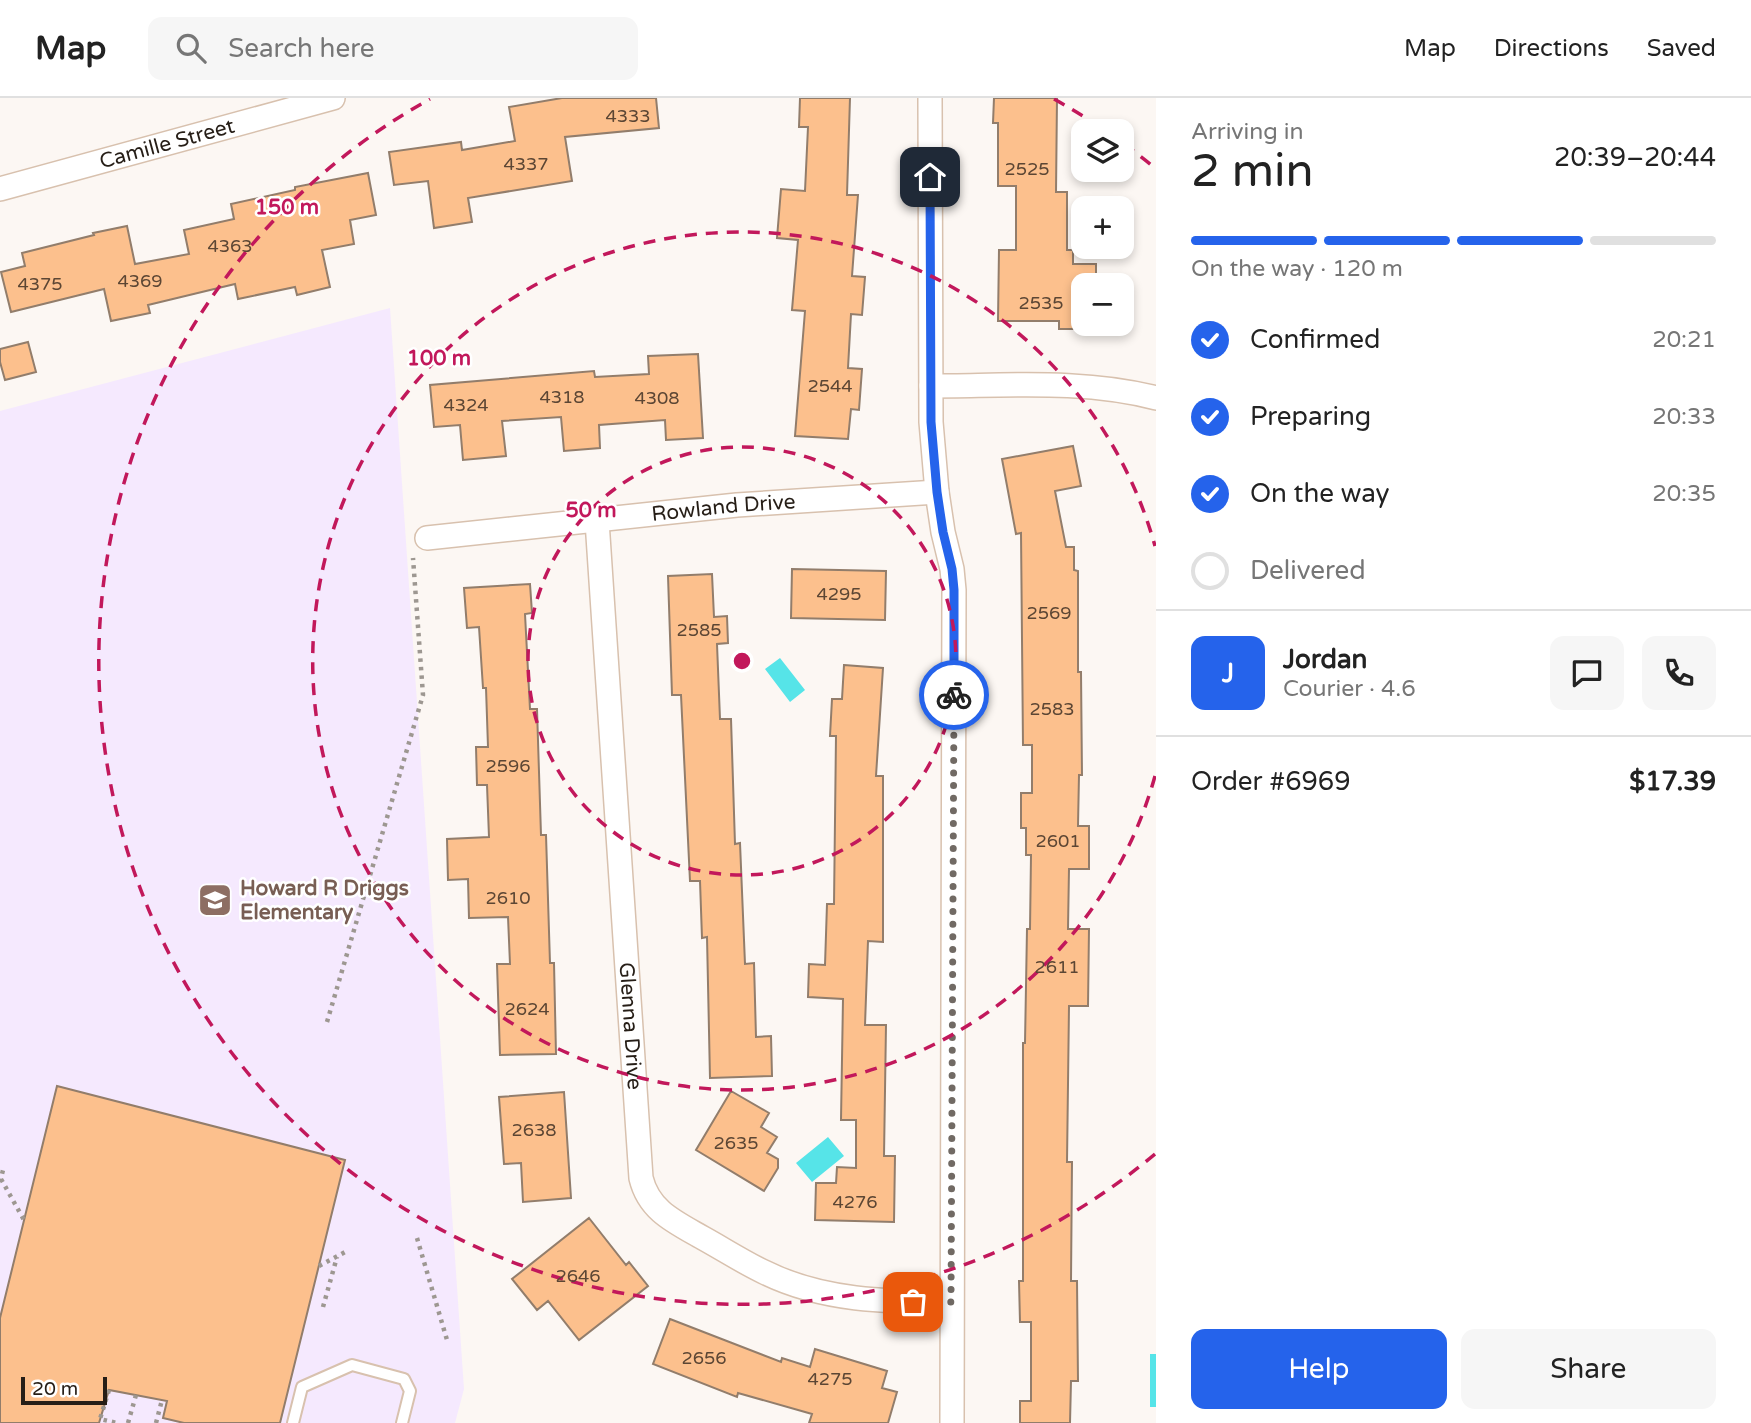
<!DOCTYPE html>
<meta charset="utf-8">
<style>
:root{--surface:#fff;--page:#f6f6f6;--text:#222;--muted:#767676;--line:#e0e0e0;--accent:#2563eb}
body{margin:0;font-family:"Varela Round",sans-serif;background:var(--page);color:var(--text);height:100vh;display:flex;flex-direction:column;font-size:26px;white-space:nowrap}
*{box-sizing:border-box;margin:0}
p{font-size:23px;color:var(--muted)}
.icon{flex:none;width:38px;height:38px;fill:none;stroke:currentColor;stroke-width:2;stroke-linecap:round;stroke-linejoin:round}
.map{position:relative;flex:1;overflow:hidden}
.sheet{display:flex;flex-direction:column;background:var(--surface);width:595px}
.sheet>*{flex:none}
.buttons{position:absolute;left:1071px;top:21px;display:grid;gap:14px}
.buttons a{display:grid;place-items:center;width:63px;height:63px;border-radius:14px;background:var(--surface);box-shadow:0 4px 10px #0003;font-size:35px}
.scale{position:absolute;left:21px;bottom:18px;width:86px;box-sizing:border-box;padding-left:7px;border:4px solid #261e17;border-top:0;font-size:19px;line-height:24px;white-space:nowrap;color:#261e17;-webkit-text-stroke:5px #fff;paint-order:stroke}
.pin{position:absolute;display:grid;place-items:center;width:60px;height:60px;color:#fff;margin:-30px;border-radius:14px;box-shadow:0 4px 10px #0006}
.courier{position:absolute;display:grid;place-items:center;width:70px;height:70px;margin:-35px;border:5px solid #2563eb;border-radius:50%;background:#fff;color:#222;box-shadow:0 2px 9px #0007}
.overview em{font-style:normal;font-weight:600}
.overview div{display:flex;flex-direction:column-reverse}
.overview{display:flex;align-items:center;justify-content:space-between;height:119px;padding:0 35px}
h1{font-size:46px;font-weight:600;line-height:52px}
.bar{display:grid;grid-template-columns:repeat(4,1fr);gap:10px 7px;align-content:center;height:84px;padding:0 35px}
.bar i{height:9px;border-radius:5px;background:var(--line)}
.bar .on{background:var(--accent)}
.bar p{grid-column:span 4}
.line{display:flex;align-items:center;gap:18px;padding:0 35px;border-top:2px solid var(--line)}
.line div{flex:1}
.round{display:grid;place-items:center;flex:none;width:74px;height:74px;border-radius:14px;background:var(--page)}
ol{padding:0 35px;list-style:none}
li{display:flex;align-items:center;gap:21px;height:77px}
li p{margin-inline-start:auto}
li .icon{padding:7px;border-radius:50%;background:var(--accent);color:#fff;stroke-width:4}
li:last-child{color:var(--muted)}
li i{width:38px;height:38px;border:4px solid var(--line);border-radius:50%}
.action{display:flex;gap:14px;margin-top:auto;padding:14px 35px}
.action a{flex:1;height:80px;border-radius:14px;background:var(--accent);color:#fff;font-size:28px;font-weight:600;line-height:80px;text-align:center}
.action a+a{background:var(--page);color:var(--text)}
header{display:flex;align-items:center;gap:42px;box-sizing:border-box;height:98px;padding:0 35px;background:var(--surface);border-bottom:2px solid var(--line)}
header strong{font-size:33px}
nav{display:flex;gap:38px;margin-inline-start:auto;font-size:24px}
.search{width:490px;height:63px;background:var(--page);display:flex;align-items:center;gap:18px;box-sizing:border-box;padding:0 24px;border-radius:14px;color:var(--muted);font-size:26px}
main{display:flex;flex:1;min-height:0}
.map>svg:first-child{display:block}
.education{fill:#f5e9fe}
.water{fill:#56e4e8}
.building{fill:#fcc08d;stroke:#927d6b;stroke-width:2}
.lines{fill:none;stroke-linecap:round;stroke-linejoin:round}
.service-casing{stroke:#d8c1ae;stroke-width:14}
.minor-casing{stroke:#d8c1ae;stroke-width:26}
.path{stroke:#9d9791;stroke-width:4.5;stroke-dasharray:3.5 5;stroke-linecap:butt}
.service{stroke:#fff;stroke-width:10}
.minor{stroke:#fff;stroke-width:23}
.done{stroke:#716a64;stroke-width:7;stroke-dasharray:0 12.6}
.route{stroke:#2563eb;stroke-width:9}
.ring{fill:none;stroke:#c2185b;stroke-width:3.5;stroke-dasharray:12 9}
.labels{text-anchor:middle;stroke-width:5;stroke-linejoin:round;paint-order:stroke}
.number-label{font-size:18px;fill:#5c4634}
.street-label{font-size:21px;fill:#261e17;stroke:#fff}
.education-label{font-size:21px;font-weight:bold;fill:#785e54;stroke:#fff;text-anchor:start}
.centre{fill:#c2185b;stroke:#fff;stroke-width:3.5}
.ring-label{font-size:21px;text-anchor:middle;font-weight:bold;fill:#c2185b;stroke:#fff;stroke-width:5;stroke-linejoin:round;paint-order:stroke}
</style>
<header>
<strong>Map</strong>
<div class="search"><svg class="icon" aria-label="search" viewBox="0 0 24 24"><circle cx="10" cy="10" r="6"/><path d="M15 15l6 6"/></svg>Search here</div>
<nav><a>Map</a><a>Directions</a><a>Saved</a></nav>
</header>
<main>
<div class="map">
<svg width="1156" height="1325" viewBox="0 0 1156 1325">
<rect width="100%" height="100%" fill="#fcf7f3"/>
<!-- education -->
<path class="education" d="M390,210L464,1291L455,1325H0V313Z"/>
<!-- water -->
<path class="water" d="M780,560L805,592L790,604L765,571Z
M828,1039L844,1058L812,1084L796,1065Z
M1150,1256H1156V1309H1150Z"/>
<!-- building -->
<path class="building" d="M562,0H656L659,30L565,39L572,83L468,100L472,124L434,130L428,83L394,87L389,54L461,44L462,52L515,43L509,9Z
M800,0H850L847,97H858L852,178L865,179L862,217L851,216L848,270L862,271L859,312L851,311L848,341L795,338L805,213L792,212L798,142L777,140L781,91L805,93L808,29H799Z
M994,0H1057L1056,94H1067V152H1073V166H1096V187H1083V226H1095V231H1059V223H998L999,152H1016V88H998V25H993Z
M368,75L376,117L350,122L354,146L322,152L330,189L297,197L295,189L238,201L235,186L148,207L150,215L111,223L104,191L11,214L1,174L25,168L22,155L94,137L93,135L127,128L135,166L189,156L184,132L234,121L231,106L295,92V89Z
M28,244L36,274L5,282L0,264V251Z
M698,256L703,340L666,342L665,322L599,327L600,350L564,353L561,319L502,323L506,358L463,362L460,327L434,329L430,287L594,273L595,279L649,276L648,258Z
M1073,348L1081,388L1055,393L1066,449H1074V472L1078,473V574H1081L1082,677H1079L1078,728H1089V771H1069L1068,831H1089L1088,908H1069L1067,1064H1072L1071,1183H1077L1078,1283H1071L1070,1325H1020V1303H1031V1224H1020L1019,1183H1023V945H1025L1027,831H1030L1031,757H1026V730H1021V695H1032V647H1023L1021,435L1016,436L1002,361Z
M792,471L886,473L885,522L791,520Z
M712,476L714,519L727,518L728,545L717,546L720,621H731L735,746L740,745L745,866L754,865L756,939L771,938L772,978L710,980L707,839L702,840L700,783H690L681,597H672L668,478Z
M530,486L532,515L525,516L530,611H537L541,737H546L550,865H554L556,956L500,957L497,866H510L508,819L469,820L468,781L448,782L447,741L489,739L487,687H477L476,649H488L486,590H483L479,529L467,530L464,490Z
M844,567L883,570L876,678H883V844L868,843L865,927H886L884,1058H895L894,1124L815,1122L816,1085H836L837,1069L856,1070V1022H841L843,901L808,899L809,866L825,867L827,806H834L836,638H830L832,601H842Z
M57,988L345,1062L280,1325H184L163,1320L167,1303L109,1292L99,1325H0V1220Z
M731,993L769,1015L761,1029L777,1039L767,1055L778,1061V1070L764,1093L696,1052Z
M564,994L571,1100L523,1104L521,1065L504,1066L499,999Z
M589,1120L626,1167L629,1164L648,1188L579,1242L548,1203L537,1212L512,1181Z
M670,1221L781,1264L782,1260L810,1269L815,1251L887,1273L882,1290L897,1294L888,1325H809L812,1316L738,1295L737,1299L653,1266Z"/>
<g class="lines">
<!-- service casing -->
<g class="service-casing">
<path id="service" d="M293,1325L302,1289L352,1267L404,1281L410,1293L402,1325"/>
</g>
<!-- minor casing -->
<g class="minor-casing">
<g id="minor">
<path d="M930,0L931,324L937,394L943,434L952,471L954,492L952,1325"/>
<path id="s1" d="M0,91L333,0"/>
<path d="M931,288C1005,288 1084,281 1156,300"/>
<path id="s2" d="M597,423L641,1080C649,1113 675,1124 703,1140C723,1151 743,1164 764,1174C822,1203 887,1204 951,1204"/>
<path id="s3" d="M427,440L737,407L937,394"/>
</g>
</g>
<!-- path -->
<path class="path" d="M327,924L423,597L413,460
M1,1081L24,1122
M0,1084L3,1072
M417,1140L447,1242
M319,1168L349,1152
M323,1209L337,1159
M109,1292L100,1321L117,1325
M128,1325L136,1297
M156,1325L162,1302"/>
<!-- service -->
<use href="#service" class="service"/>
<!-- minor -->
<use href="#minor" class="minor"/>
</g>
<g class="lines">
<!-- done -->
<path class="done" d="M913,1204H951L954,597"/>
<!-- route -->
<path class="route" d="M930,79L931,324L937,394L943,434L952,471L954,492V597"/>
</g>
<!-- distance rings -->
<g class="ring">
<circle cx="742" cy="563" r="214"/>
<path d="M1155 678A429 429 0 1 1 1155 448"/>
<path d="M1155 1056A643 643 0 1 1 430 1M1054 1A643 643 0 0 1 1106 33M1124 46A643 643 0 0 1 1155 70"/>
</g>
<!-- icons -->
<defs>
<g id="school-square" transform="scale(1.75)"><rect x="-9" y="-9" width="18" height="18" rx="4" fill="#8d6e63" stroke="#fff"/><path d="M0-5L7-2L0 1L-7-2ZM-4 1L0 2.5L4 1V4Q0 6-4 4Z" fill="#fff"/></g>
</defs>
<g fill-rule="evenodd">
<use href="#school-square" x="215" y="802"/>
</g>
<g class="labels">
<!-- number labels -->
<g class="number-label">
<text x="628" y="24">4333</text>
<text x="526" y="72">4337</text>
<text x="1027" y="77">2525</text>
<text x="230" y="154">4363</text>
<text x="140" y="189">4369</text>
<text x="40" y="192">4375</text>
<text x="1041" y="211">2535</text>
<text x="830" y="294">2544</text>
<text x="562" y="305">4318</text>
<text x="657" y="306">4308</text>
<text x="466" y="313">4324</text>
<text x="839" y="502">4295</text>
<text x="1049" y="521">2569</text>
<text x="699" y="538">2585</text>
<text x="1052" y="617">2583</text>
<text x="508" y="674">2596</text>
<text x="1058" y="749">2601</text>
<text x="508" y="806">2610</text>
<text x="1057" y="875">2611</text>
<text x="527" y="917">2624</text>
<text x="534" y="1038">2638</text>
<text x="736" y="1051">2635</text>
<text x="855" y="1110">4276</text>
<text x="578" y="1184">2646</text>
<text x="704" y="1266">2656</text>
<text x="830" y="1287">4275</text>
</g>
<!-- street labels -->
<g class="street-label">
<text dy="7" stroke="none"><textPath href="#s1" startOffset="173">Camille Street</textPath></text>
<text dy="7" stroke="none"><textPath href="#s3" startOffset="298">Rowland Drive</textPath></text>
<text dy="7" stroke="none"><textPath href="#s2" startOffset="506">Glenna Drive</textPath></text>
</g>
<!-- education labels -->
<g class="education-label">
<text x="240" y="797">Howard R Driggs<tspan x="240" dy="24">Elementary</tspan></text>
</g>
</g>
<circle cx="742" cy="563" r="10" class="centre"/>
<g class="ring-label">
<text x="287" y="116">150 m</text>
<text x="439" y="267">100 m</text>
<text x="591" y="419">50 m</text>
</g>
</svg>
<div class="buttons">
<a><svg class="icon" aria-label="layers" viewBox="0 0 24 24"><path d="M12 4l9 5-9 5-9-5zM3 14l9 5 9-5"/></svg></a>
<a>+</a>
<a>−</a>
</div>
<div class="scale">20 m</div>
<div class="pin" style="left:913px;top:1204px;background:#ea580c"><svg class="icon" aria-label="bag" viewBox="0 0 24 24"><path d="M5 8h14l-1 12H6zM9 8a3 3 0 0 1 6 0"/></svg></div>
<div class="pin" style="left:930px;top:79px;background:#1f2937"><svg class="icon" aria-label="home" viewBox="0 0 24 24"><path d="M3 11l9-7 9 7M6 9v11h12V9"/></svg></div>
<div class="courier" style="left:954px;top:597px"><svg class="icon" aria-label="bike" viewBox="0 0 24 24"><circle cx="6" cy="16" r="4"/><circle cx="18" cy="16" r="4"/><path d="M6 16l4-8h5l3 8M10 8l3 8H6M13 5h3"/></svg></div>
</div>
<section class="sheet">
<div class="overview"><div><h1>2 min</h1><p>Arriving in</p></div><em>20:39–20:44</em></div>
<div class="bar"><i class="on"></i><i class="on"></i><i class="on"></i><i></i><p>On the way · 120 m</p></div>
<ol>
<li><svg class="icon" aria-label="check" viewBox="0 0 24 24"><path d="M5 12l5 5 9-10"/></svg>Confirmed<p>20:21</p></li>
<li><svg class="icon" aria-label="check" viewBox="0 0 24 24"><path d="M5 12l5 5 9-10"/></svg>Preparing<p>20:33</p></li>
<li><svg class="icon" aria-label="check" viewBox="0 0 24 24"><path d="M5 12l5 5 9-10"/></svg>On the way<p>20:35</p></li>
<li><i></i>Delivered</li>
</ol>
<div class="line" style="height:126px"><b class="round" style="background:var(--accent);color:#fff">J</b><div><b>Jordan</b><p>Courier · 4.6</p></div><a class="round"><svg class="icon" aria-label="chat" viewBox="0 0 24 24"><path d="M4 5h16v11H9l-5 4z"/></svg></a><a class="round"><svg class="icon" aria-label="phone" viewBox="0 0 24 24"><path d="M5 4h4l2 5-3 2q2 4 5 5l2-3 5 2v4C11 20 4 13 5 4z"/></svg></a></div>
<div class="line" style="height:91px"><div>Order #6969</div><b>$17.39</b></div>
<div class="action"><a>Help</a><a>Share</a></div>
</section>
</main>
